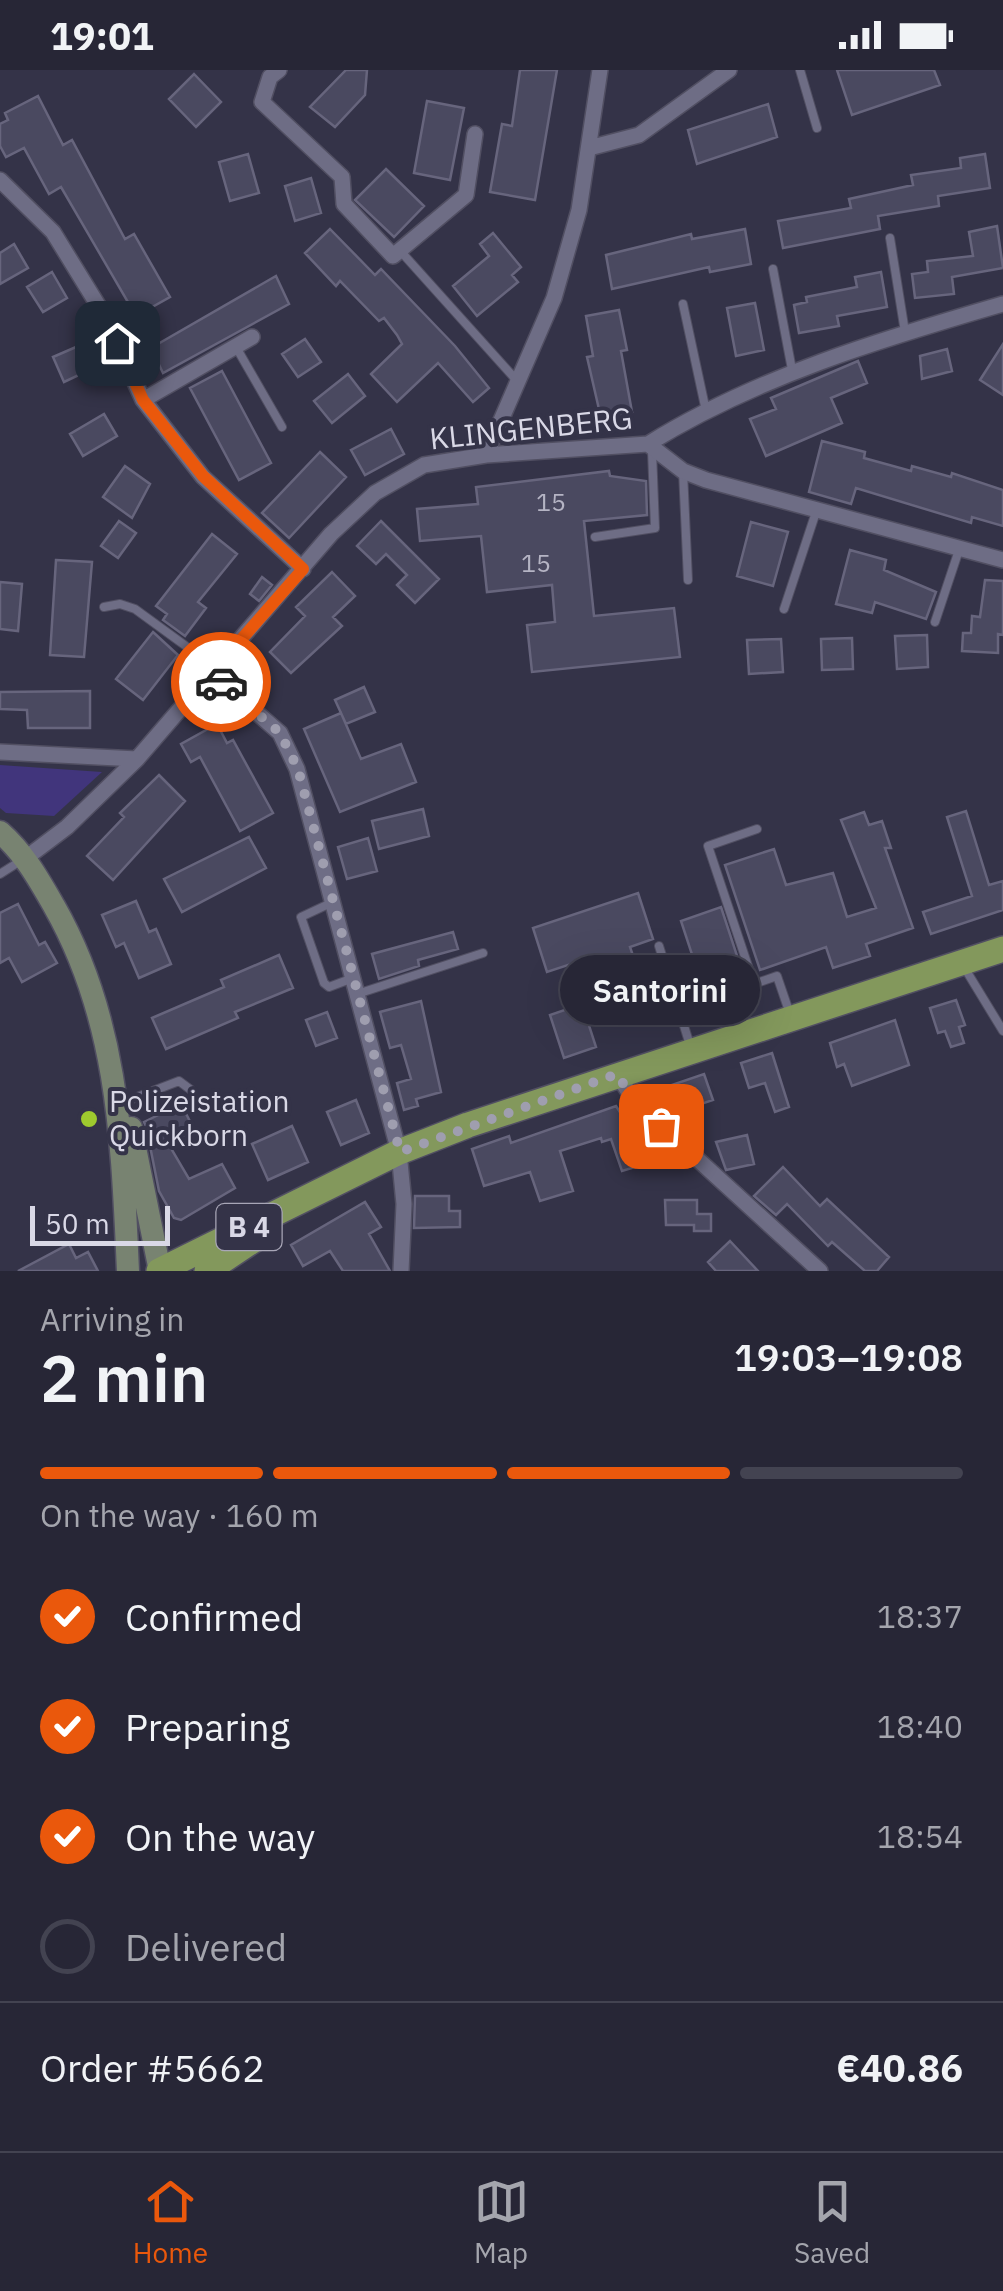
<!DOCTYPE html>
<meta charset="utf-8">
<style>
:root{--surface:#272636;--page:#333242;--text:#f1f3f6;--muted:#a4a5ad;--line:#434351;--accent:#ea580c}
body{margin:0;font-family:"IBM Plex Sans",sans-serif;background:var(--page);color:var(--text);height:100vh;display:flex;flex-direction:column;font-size:38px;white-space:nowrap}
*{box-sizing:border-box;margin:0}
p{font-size:32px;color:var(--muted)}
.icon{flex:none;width:55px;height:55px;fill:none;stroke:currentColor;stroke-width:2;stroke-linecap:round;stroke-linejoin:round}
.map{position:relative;height:1201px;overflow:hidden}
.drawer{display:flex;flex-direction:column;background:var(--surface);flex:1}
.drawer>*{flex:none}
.scale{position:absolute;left:30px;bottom:25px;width:140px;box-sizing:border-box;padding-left:10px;border:5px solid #d9d8e6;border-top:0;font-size:28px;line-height:35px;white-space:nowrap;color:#d9d8e6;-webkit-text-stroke:8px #343348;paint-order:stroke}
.pin{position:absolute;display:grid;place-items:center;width:85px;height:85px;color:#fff;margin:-42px;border-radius:20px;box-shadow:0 5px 15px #0006}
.courier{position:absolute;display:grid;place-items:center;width:100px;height:100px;margin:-50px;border:8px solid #ea580c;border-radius:50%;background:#fff;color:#222;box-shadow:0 2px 12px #0007}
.bubble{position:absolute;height:70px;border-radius:35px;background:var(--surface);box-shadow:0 10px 40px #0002,0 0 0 2px var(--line);font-size:32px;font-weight:600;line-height:70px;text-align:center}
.summary em{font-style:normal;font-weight:600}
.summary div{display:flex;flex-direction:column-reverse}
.summary{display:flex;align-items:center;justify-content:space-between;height:170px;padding:0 40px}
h1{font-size:65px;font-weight:600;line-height:75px}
.bar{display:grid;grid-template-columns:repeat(4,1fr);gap:15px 10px;align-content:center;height:120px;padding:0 40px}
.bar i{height:12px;border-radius:8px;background:var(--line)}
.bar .active{background:var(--accent)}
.bar p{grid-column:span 4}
.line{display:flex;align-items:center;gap:25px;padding:0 40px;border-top:2px solid var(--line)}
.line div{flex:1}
ol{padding:0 40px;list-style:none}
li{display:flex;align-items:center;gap:30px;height:110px}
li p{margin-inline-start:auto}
li .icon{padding:10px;border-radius:50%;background:var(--accent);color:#fff;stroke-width:4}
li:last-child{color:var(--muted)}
li i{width:55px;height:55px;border:5px solid var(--line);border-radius:50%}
.status{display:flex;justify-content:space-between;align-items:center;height:70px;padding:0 50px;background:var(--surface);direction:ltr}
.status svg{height:28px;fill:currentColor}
.tabs{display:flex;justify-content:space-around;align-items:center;height:140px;border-top:2px solid var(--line);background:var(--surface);font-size:28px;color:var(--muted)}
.tabs a{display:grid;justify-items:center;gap:5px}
.tabs .active{color:var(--accent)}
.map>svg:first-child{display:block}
.green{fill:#41357c}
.building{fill:#4a4960;stroke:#67657d;stroke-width:2.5}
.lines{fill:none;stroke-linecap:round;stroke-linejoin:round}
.lane-casing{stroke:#514f62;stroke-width:10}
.street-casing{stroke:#514f62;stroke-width:18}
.secondary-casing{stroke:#514f62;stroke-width:25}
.primary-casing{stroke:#514f62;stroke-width:28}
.lane{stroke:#6e6d85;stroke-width:8}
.street{stroke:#6e6d85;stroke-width:15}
.secondary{stroke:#788371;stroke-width:22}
.primary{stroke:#83985c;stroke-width:25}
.done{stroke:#9f9eaf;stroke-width:10;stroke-dasharray:0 18}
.route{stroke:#ea580c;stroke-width:12}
.poi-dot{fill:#9eca2e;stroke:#343348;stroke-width:4}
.labels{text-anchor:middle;stroke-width:8;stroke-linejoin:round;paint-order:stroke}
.number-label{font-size:25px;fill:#b5b4c4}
.shield{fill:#343348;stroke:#a8a6b7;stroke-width:2.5}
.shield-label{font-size:28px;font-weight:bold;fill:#d9d8e6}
.street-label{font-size:30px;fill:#d9d8e6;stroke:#343348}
.poi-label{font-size:30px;fill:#d9d8e6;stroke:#343348;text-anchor:start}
</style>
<div class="status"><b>19:01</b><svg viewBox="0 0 49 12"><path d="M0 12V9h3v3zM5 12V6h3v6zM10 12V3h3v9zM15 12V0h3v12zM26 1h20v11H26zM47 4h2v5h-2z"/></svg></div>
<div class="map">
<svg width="1003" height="1201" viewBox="0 0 1003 1201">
<rect width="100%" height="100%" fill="#343348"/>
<!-- green -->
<path class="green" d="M0,695L102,702L54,746L6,743L0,738Z"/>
<!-- building -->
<path class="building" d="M346,0H367L365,25L335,57L310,37Z
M520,0H557L535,130L490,122L502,54L512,56Z
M837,0H934L940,15L852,45Z
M194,4L221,32L196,57L169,29Z
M38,26L63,75L72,70L125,169L134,164L170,227L136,246L61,117L49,124L24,78L6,87L0,76V54L8,50L5,43Z
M427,31L464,38L450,110L414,103Z
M768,34L777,67L697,94L688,60Z
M248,84L259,123L230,131L219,92Z
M985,84L990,118L938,126L939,136L878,146L880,159L783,178L778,151L851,138L849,129L913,115L911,105L961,98L960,88Z
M386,99L424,136L394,167L355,130Z
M311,108L321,143L295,151L285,116Z
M997,156L1003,198L952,207L954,224L915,228L912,204L928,202L927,191L973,186L969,162Z
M330,159L375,205L381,199L455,276L489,318L473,332L438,293L397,332L371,304L402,274L397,265L384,248L379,251L340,211L336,216L305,183Z
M745,159L751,194L710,202L709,197L612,219L606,185L691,164L692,169Z
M493,163L521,197L512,205L518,212L477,246L453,216L489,186L480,174Z
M14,174L28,198L0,214V183Z
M52,202L67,228L43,242L27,217Z
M881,202L887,237L837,246L839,256L799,263L794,235L807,232L806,227L857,217L855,207Z
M276,206L289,234L163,303L151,278Z
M755,233L764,280L736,286L727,238Z
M619,240L627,280L621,281L632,342L601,348L587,287L593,286L586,246Z
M305,269L321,292L298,307L282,284Z
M83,274L94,298L64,312L53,287Z
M1003,274V325L980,310Z
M947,279L952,301L922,309L920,286Z
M858,291L867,313L831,328L842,353L766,386L750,349L776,339L771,328Z
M222,301L271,393L239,410L190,318Z
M348,304L365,326L332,353L314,331Z
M104,344L117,366L83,386L70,364Z
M391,359L404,384L365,405L351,380Z
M822,371L865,382L864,388L911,401L912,396L951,407L952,403L1003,420V456L972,447L971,453L856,418L851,434L809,422Z
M320,382L346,407L289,468L262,443Z
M125,396L150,414L132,448L103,427Z
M609,401L610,406L646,411L647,445L584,451L594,546L674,538L680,587L532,602L527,555L555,552L552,515L487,522L481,466L420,471L417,439L478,434L476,417Z
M119,451L136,463L118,488L101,476Z
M381,451L439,509L415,533L397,515L407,505L386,484L376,494L357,476Z
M751,452L788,462L773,516L737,506Z
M212,464L237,484L198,532L206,538L185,566L163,550L167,544L156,536Z
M850,480L886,490L884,500L936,522L926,549L875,532L872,543L836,534Z
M56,490L92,492L84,587L50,585Z
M332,502L355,526L333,547L342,556L291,603L270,582L305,546L296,537Z
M262,507L272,515L259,531L250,524Z
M985,510L1003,511V565L998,564V583L962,581L963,563H971L972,546L980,547Z
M0,512L22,514L18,561L0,559Z
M153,562L178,585L143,630L116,609Z
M927,565L928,597L897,599L895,566Z
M852,568L853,599L822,600L821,569Z
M781,569L783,602L749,604L747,570Z
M364,617L375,642L346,654L335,630Z
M90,621V658H28L27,640L0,639V622Z
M341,643L361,689L401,674L416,712L340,742L304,659Z
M217,654L227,673L233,670L273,743L240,761L200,687L191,692L181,674Z
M159,705L185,731L113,810L87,786L124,747L120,743Z
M423,739L429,766L379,779L372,751Z
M966,741L989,815L1003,811V840L931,864L923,842L972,826L947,747Z
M864,742L869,755L882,751L891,778H885L913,858L866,874L870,886L833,898L826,877L760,900L725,795L774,779L786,815L833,803L847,847L876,838L841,750Z
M249,767L266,798L182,842L164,809Z
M368,768L377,801L347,809L338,777Z
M638,823L653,869L630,877L644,918L595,935L580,891L547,902L533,858Z
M136,831L149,862L156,859L171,894L139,908L124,873L116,877L102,845Z
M18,834L39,875L45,872L57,893L22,912L9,888L0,893V843Z
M721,837L742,901L702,915L681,851Z
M453,862L458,879L418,890L419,896L379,909L372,884Z
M279,885L293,918L235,942L238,948L166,979L152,948L224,917L221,910Z
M956,930L965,955L959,957L964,973L951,977L945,961L938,963L930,938Z
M421,931L441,1022L416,1029L418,1036L404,1040L397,1013L411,1009L401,975L390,978L380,942Z
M582,934L596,977L564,988L550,945Z
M327,942L337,968L316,976L306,950Z
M895,950L909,995L852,1016L844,994L837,997L830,973Z
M772,983L789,1037L775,1042L765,1013L749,1018L741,993Z
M704,1004L713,1030L668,1045L660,1019Z
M356,1030L369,1063L341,1075L327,1042Z
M181,1034L194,1059L169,1075L189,1109L222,1094L235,1118L181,1150L174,1148L159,1121L150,1076L155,1074L144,1052Z
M616,1036L652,1092L622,1101L611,1069L602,1072L601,1068L560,1081L573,1121L540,1131L530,1102L484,1116L472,1079L509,1066L511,1073Z
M292,1056L308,1092L268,1110L252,1074Z
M747,1065L754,1094L726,1100L716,1072Z
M783,1097L820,1136L827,1129L889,1187L877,1201H865L832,1172L828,1176L787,1134L776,1145L754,1126Z
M415,1126H449V1141H460V1157L414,1158Z
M665,1130H697V1144H711V1161H694V1155H666Z
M365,1132L381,1157L369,1164L390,1201H343L330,1181L303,1196L291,1175Z
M730,1171L758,1201H716L708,1192Z
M69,1174L76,1188L88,1182L98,1201H18Z"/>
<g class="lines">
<!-- lane casing -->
<g class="lane-casing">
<path id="lane" d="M800,0L817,58
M890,168L905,262
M404,185L518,312
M773,199L793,305
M683,234L706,341
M236,277L282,357
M683,401L688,510
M595,467L655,458L652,381
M104,537L120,534L135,539L216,598
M784,539L817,439
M935,552L960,477
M757,759L708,776L754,914L777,906L790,944
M0,804L22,790
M333,832L301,847L324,913L329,917L353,908
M659,876L690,975
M964,897L1003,961
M357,924L483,883
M119,1034L179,1011L191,1020"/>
</g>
<!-- street casing -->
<g class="street-casing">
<path id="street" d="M279,0L270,7L262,32L342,107L344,134L393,186L466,125L475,64
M589,78L639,65L729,0
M0,110L53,162L104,245L143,330L203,407L303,499
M143,330L252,267
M648,374C756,307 882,269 1003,234
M486,385L554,228L579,140L600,0
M211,603L280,663L297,699L399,1082L404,1134L401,1201
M0,682L137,689
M26,788L67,757L137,689L331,464L375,423L424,395L486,385L648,374L683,401L706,410L1003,490
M617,1004L635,1032L820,1201"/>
</g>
<!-- secondary casing -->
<g class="secondary-casing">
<path id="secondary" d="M0,762C24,783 38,808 54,836C119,950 122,1073 128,1201
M131,1058L160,1201"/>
</g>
<!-- primary casing -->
<g class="primary-casing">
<path id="primary" d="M159,1201L399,1082L468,1055L1003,879
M207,1201L258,1167"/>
</g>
<!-- lane -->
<use href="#lane" class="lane"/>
<!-- street -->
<use href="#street" class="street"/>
<!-- secondary -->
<use href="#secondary" class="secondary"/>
<!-- primary -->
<use href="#primary" class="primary"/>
</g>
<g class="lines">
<!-- done -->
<path class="done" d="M221,612L280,663L298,699L400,1082L617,1004L635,1032L661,1056"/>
<!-- route -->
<path class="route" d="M117,273L143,330L203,406L303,499L211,604L221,612"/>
</g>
<!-- markers -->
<circle class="poi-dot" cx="89" cy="1049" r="10"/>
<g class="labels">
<!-- number labels -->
<g class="number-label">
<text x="551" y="441">15</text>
<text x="536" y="502">15</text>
</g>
<!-- shield labels -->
<rect class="shield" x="216.5" y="1134" width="65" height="46" rx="8"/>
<g class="shield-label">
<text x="249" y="1167">B 4</text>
</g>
<!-- street labels -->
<g class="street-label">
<text transform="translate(531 359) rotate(-6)" y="10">KLINGENBERG</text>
</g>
<!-- poi labels -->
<g class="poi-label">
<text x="109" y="1042">Polizeistation<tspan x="109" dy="34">Quickborn</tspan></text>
</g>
</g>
</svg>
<div class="scale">50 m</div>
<div class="pin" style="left:661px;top:1056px;background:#ea580c"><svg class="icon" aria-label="bag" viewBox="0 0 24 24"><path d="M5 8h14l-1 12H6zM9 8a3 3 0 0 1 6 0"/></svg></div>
<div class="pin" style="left:117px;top:273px;background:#1f2937"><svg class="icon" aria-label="home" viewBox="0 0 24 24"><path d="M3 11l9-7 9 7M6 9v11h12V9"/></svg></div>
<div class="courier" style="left:221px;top:612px"><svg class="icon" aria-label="car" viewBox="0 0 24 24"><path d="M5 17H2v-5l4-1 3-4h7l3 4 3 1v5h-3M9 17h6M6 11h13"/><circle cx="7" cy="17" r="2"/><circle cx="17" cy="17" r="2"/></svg></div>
<div class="bubble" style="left:560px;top:885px;width:200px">Santorini</div>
</div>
<section class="drawer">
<div class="summary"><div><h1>2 min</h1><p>Arriving in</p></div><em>19:03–19:08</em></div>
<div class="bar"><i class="active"></i><i class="active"></i><i class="active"></i><i></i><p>On the way · 160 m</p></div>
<ol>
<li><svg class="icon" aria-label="check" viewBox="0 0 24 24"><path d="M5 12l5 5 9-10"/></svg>Confirmed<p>18:37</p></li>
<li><svg class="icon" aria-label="check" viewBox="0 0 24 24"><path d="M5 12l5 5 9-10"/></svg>Preparing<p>18:40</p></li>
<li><svg class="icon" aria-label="check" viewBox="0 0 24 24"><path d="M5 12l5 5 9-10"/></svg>On the way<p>18:54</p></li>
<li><i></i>Delivered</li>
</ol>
<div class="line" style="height:130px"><div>Order #5662</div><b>€40.86</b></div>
</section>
<nav class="tabs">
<a class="active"><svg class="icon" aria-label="home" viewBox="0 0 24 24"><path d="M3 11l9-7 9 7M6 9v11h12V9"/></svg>Home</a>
<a><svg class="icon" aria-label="map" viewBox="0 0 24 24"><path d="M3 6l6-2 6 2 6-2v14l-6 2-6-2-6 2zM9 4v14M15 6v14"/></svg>Map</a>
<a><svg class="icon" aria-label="saved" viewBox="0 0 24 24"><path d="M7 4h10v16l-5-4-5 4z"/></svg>Saved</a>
</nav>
